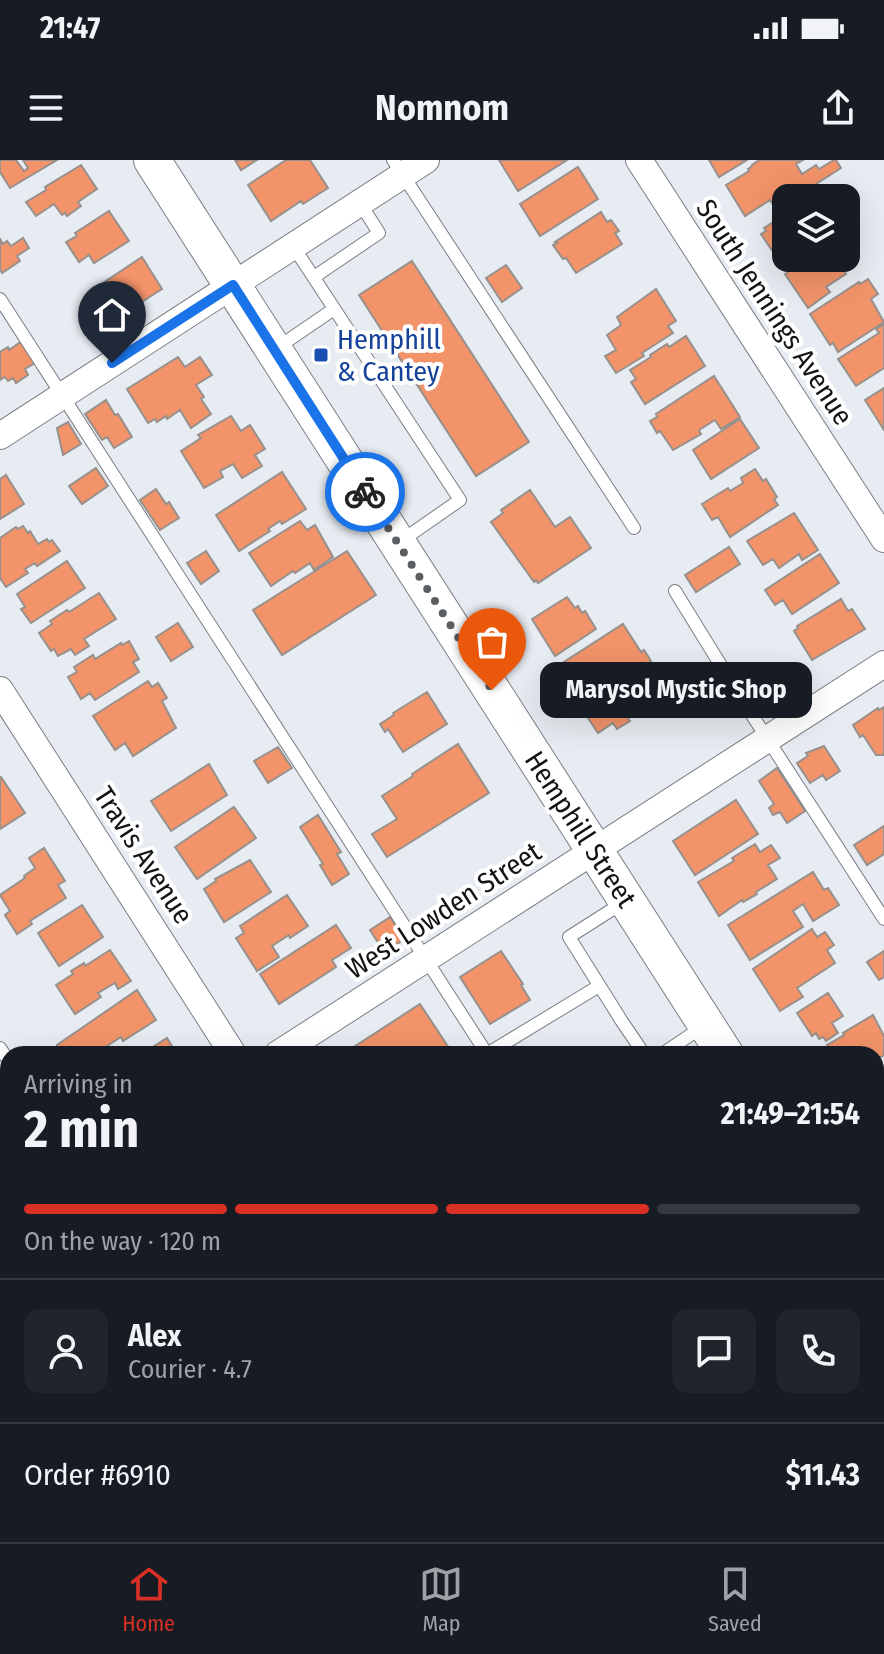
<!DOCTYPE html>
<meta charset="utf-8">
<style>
:root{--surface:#171b24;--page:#20242c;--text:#f1f3f6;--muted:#9ea1a6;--line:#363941;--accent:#d93025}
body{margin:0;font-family:"Fira Sans Condensed",sans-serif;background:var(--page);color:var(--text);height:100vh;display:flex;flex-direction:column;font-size:30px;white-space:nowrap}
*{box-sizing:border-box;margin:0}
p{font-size:26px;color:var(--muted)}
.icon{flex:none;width:44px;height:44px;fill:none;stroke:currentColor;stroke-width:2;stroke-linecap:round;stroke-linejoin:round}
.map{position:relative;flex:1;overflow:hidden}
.side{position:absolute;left:0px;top:886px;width:884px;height:496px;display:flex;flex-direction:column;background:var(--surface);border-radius:24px 24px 0 0;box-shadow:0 8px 32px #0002}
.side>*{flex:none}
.buttons{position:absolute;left:772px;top:24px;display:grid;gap:16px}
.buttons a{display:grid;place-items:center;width:88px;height:88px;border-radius:16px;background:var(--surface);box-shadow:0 8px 32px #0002;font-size:40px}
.pin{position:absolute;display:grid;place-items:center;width:68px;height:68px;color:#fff;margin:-82px -34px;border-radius:50% 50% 50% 0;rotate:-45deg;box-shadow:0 0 8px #0007}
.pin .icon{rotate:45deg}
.courier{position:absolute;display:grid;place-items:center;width:80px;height:80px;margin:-40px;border:6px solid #1a73e8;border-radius:50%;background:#fff;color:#222;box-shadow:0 2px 10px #0007}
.bubble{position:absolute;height:56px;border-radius:16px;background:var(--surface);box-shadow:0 8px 32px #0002;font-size:26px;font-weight:700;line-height:56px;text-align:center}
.head em{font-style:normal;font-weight:700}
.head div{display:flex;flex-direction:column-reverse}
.head{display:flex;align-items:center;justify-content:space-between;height:136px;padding:0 24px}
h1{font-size:52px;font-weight:700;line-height:60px}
.bar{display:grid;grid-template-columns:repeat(4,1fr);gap:12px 8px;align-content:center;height:96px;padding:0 24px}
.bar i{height:10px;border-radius:6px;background:var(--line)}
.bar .current{background:var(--accent)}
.bar p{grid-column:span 4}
.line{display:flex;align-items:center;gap:20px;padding:0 24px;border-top:2px solid var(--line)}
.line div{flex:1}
.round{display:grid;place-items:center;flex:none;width:84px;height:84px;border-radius:16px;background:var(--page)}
.status{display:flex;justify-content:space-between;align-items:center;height:56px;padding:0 40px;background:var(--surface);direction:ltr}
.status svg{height:22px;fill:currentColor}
header{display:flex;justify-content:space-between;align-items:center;height:104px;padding:0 24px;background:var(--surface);font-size:36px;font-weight:700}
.menu{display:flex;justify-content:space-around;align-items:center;height:112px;border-top:2px solid var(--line);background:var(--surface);font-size:22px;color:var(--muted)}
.menu a{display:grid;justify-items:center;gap:4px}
.menu .current{color:var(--accent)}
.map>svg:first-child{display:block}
.building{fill:#f29369;stroke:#97908d;stroke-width:2}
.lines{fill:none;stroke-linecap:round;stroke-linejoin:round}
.service-casing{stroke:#7a7e83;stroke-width:14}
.minor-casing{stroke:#7a7e83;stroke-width:28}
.secondary-casing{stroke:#7a7e83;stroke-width:38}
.service{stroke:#fff;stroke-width:12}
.minor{stroke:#fff;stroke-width:26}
.secondary{stroke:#fff;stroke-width:36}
.done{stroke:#5c5f62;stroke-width:8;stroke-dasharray:0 14.4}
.route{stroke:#1a73e8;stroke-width:10}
.transit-dot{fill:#1a4fb4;stroke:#fff;stroke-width:3}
.labels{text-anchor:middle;stroke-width:8;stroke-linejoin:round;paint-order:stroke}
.street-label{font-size:28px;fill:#111314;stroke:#fff}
.transit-label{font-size:28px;fill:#164399;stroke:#fff;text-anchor:start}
</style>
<div class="status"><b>21:47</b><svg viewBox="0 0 49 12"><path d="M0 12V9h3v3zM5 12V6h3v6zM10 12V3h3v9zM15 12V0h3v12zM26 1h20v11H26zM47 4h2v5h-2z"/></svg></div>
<header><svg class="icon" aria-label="menu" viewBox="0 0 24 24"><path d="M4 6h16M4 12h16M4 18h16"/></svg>Nomnom<svg class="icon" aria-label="share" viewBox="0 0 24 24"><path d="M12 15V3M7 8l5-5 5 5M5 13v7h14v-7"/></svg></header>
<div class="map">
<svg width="884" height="1382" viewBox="0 0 884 1382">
<rect width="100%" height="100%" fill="#e7ecf2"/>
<!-- building -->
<path class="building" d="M0,0H16L24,11L28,8L23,0H57L10,28L0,12Z
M235,0H257L241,10Z
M286,0H310L328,28L303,44L301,41L271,61L248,25Z
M499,0H567L518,31Z
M709,0H747L719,17Z
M759,0H803L796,4L802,14L816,5L819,9L834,0H836L841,8L794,38H786V43L776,49L770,40L745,56L726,25L749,11L748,9L752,6V5Z
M81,5L97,29L78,42L81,46L67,56L65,53L62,55L54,44L36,56L26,42L46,30L45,27Z
M578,7L598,39L540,76L520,44Z
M109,51L129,81L94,103L89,95L79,102L66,82L77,76L75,73Z
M601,52L607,62L611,60L619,71L615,73L622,84L576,113L566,98L563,99L553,85L557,83L555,82Z
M786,54V96L779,101L761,74L766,71L764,68Z
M23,78L29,88L17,96L20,101L2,113L0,109V79L3,84L7,81L11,86Z
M142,97L162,129L117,158L115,155L108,160L94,139L101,134L97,127Z
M805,98H842L837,101L846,114L826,127L830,132L808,148L785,114L806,100Z
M412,101L529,282L476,316L359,135Z
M506,105L522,128L502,142L486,118Z
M868,119L878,134L871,139L884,162L838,192L833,183L830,185L810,154L859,122L860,124Z
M656,129L676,161L668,166L673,173L642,193L644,196L616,213L605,196L616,190L607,175L621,165L617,157Z
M884,164V208L856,226L838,199L879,173L876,169Z
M686,176L705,206L645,244L631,222L636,219L630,210L651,197L650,195L667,184L669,187Z
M22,181L35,203L25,209L28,215L16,223L13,218L8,221L5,217L0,220V192L8,187L9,190Z
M178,197L185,207L200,197L212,215L196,225L204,237L201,239L211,254L191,268L180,250L167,259L166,256L157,262L155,259L148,263L127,229Z
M714,216L740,257L721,269L715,260L699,270L701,274L673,290L660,271L657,273L650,261L657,257L656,254Z
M884,228V270L865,240Z
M106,240L115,255L118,254L132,277L114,288L107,277L102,280L85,254Z
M231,256L241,271L250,265L265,289L255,295L262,306L242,318L233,304L220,311L223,317L204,328L181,291L201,278L198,275Z
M740,259L759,288L711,319L693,290Z
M68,262L81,284L63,295L57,268Z
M96,308L108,326L82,344L69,326Z
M755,309L763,321L766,319L777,337L774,339L778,345L730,377L718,357L712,360L702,344L728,328L730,331L743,323L741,318Z
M282,312L306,349L282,364L280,361L268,369L270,371L239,391L216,355Z
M6,315L24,344L0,359V319Z
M156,329L166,344L169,342L179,358L160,370L140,340Z
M530,330L555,367L570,357L591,388L538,423L536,420L534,422L491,362L503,353L501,350Z
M794,353L818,390L802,400L799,394L779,408L773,399L763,405L747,381Z
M300,361L307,370L315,365L333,397L314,410L310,403L295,413L293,411L271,426L249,393Z
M23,366L28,373L30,371L38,384L47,379L49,382L52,380L60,391L37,406L35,403L25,409L28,413L6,427L0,418V378L16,367L18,369Z
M729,387L740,404L696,432L685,415Z
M206,391L219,411L201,424L187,403Z
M347,391L376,435L282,495L253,450Z
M820,394L839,423L792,454L783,440L775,445L765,430Z
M67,401L85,428L31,463L21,449L25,447L17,434Z
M99,433L116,459L84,479L89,486L75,495L71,489L58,496L54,489L51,491L39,473L52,464L50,461L67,450L69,452Z
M567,437L575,448L578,446L582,453L585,451L596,469L555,496L532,459Z
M841,439L848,451L852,449L865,469L812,500L794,471L798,468L797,466Z
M178,463L193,487L171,501L156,477Z
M623,464L641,492L644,490L651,501L647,504L665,531L626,556L630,561L617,569L613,563L598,573L582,549L625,521L616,509H618L615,504L603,513V512L572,531L556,507Z
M129,481L139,499L133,502L139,512L95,540L90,533L81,539L68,517L77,512L74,507L93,495L95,499L121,483L122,485Z
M148,521L152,527L158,523L167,538L162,541L176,568L133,596L125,583L115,590L93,556Z
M427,532L447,564L403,592L388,569L385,572L380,564L394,555L393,553Z
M884,547V595H876L863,575L860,577L853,565L878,548L879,550Z
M458,584L489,633L387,697L372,674L397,659L382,636L413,616L412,614Z
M824,586L840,611L826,620L823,615L810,623L797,603L808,596L806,593Z
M278,587L292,608L268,623L254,601Z
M209,604L227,635L171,671L151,641Z
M777,608L805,651L787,663L780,652L773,655L769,648L774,644L759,621Z
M1,617L25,653L0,669V618Z
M736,640L758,674L695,715L673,681Z
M234,647L256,678L197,719L175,687Z
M318,655L341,692L337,694L349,714L332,725L320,705L323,704L300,667Z
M884,666V694L867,705L854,685Z
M755,684L760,692L771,685L780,698L768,705L777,719L756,732L757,734L743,742L742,740L719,756L698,722L734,701L732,698Z
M44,688L65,721L58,725L66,738L30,761L32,764L17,774L5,755L10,751L0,735L25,718L24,716L35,708L29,698Z
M250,700L271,732L224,762L204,729L216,721L215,719Z
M813,712L824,730L828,728L839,745L813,761L803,744L793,751L803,767L750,800L728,765Z
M287,735L308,766L290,778L289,775L272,786L279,797L257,811L236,778L244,773L240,766Z
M82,745L103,777L59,806L38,773Z
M390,757L405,779L384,792L370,770Z
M336,765L351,788L332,800L336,807L279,844L260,814Z
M812,769L817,777L825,772L834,785L827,790L835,803L797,828L803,837L780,851L753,809Z
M110,790L131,821L118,829L115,823L98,833L101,837L75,854L56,825L73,814L71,811L84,803L85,806Z
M501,791L523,824L521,825L530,840L490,864L460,817Z
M884,791V817L879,820L867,802Z
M137,830L156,860L123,881L121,877L104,888L108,894H63L57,885Z
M828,833L843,856L832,863L838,873L826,881L823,877L819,879L816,873L812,876L797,853Z
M420,844L453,894H343Z
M873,855L884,876V895L876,900V894H819L829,888L827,885L844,875L843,873Z
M167,878L177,894H142Z
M884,907V955L876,961V912Z
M884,967V1011L876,999V974Z
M884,1029V1050L876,1038V1035Z
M8,1109V1160L1,1164L0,1114Z
M876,1240L878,1243L882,1240L884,1243V1262L881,1264L884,1267L876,1272Z
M0,1366L10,1382H0Z
M136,1374H160L147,1382H142Z
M163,1374H212L217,1380L214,1382H151Z
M440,1374H490L495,1382H427Z"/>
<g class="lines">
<!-- service casing -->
<g class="service-casing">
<path id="service" d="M393,0L634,368
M293,86L460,340L401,381
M314,117L379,73L360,43
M0,139L487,894
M277,188L334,149
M675,431L741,538L884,759
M624,742L569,777L621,860L644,894
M0,888L8,900
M487,894L599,826
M662,894L704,866
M306,1374L311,1382"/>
</g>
<!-- minor casing -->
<g class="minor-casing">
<path id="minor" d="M639,0L884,379
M0,276L426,0
M0,530L233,894
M278,894L884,504
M0,1073L8,1068
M0,1270L8,1283
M876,1315L884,1310
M66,1374L71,1382
M548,1374L553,1382
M773,1382L786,1374"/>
</g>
<!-- secondary casing -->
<g class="secondary-casing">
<path id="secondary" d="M152,0L725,894
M876,1129L884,1141"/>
</g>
<!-- service -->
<use href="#service" class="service"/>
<!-- minor -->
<use href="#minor" class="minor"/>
<!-- secondary -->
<use href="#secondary" class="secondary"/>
</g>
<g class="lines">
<!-- done -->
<path class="done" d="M365,332L492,530"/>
<!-- route -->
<path class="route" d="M112,203L233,125L365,332"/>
</g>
<!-- markers -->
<rect class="transit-dot" x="313" y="187" width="16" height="16" rx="4"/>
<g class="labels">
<!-- street labels -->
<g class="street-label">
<text transform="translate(775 152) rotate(57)" y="10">South Jennings Avenue</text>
<text transform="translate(581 669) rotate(57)" y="10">Hemphill Street</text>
<text transform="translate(144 695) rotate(57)" y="10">Travis Avenue</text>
<text transform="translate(443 750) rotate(-33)" y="10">West Lowden Street</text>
</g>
<!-- transit labels -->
<g class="transit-label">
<text x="337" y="189">Hemphill<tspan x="337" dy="32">&amp; Cantey</tspan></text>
</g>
</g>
</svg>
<div class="buttons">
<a><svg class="icon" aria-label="layers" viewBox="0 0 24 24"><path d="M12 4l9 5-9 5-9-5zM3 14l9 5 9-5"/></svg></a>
</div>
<div class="pin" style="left:492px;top:530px;background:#ea580c"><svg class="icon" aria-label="bag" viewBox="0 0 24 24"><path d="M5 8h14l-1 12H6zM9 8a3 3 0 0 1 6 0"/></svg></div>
<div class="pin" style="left:112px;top:203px;background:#1f2937"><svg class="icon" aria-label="home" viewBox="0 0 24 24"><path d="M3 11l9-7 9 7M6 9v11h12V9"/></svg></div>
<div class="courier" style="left:365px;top:332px"><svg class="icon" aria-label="bike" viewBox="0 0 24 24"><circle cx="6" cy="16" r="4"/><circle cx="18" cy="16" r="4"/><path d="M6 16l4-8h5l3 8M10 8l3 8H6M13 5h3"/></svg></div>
<div class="bubble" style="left:540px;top:502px;width:272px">Marysol Mystic Shop</div>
<section class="side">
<div class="head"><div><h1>2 min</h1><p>Arriving in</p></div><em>21:49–21:54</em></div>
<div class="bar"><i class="current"></i><i class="current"></i><i class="current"></i><i></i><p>On the way · 120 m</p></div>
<div class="line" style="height:144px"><a class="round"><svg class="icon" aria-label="person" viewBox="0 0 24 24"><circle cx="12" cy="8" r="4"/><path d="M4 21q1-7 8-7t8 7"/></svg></a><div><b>Alex</b><p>Courier · 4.7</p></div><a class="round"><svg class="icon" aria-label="chat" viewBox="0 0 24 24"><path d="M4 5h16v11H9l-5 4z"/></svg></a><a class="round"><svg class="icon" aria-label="phone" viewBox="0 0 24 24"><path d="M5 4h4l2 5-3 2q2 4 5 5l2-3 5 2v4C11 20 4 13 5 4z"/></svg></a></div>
<div class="line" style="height:104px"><div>Order #6910</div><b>$11.43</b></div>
</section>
</div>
<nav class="menu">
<a class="current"><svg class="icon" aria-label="home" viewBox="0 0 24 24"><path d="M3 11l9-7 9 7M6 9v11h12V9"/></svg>Home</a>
<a><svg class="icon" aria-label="map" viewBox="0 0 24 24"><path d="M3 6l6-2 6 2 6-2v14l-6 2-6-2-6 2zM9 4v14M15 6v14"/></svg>Map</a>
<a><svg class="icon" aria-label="saved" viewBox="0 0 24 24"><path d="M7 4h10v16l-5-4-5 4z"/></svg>Saved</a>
</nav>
